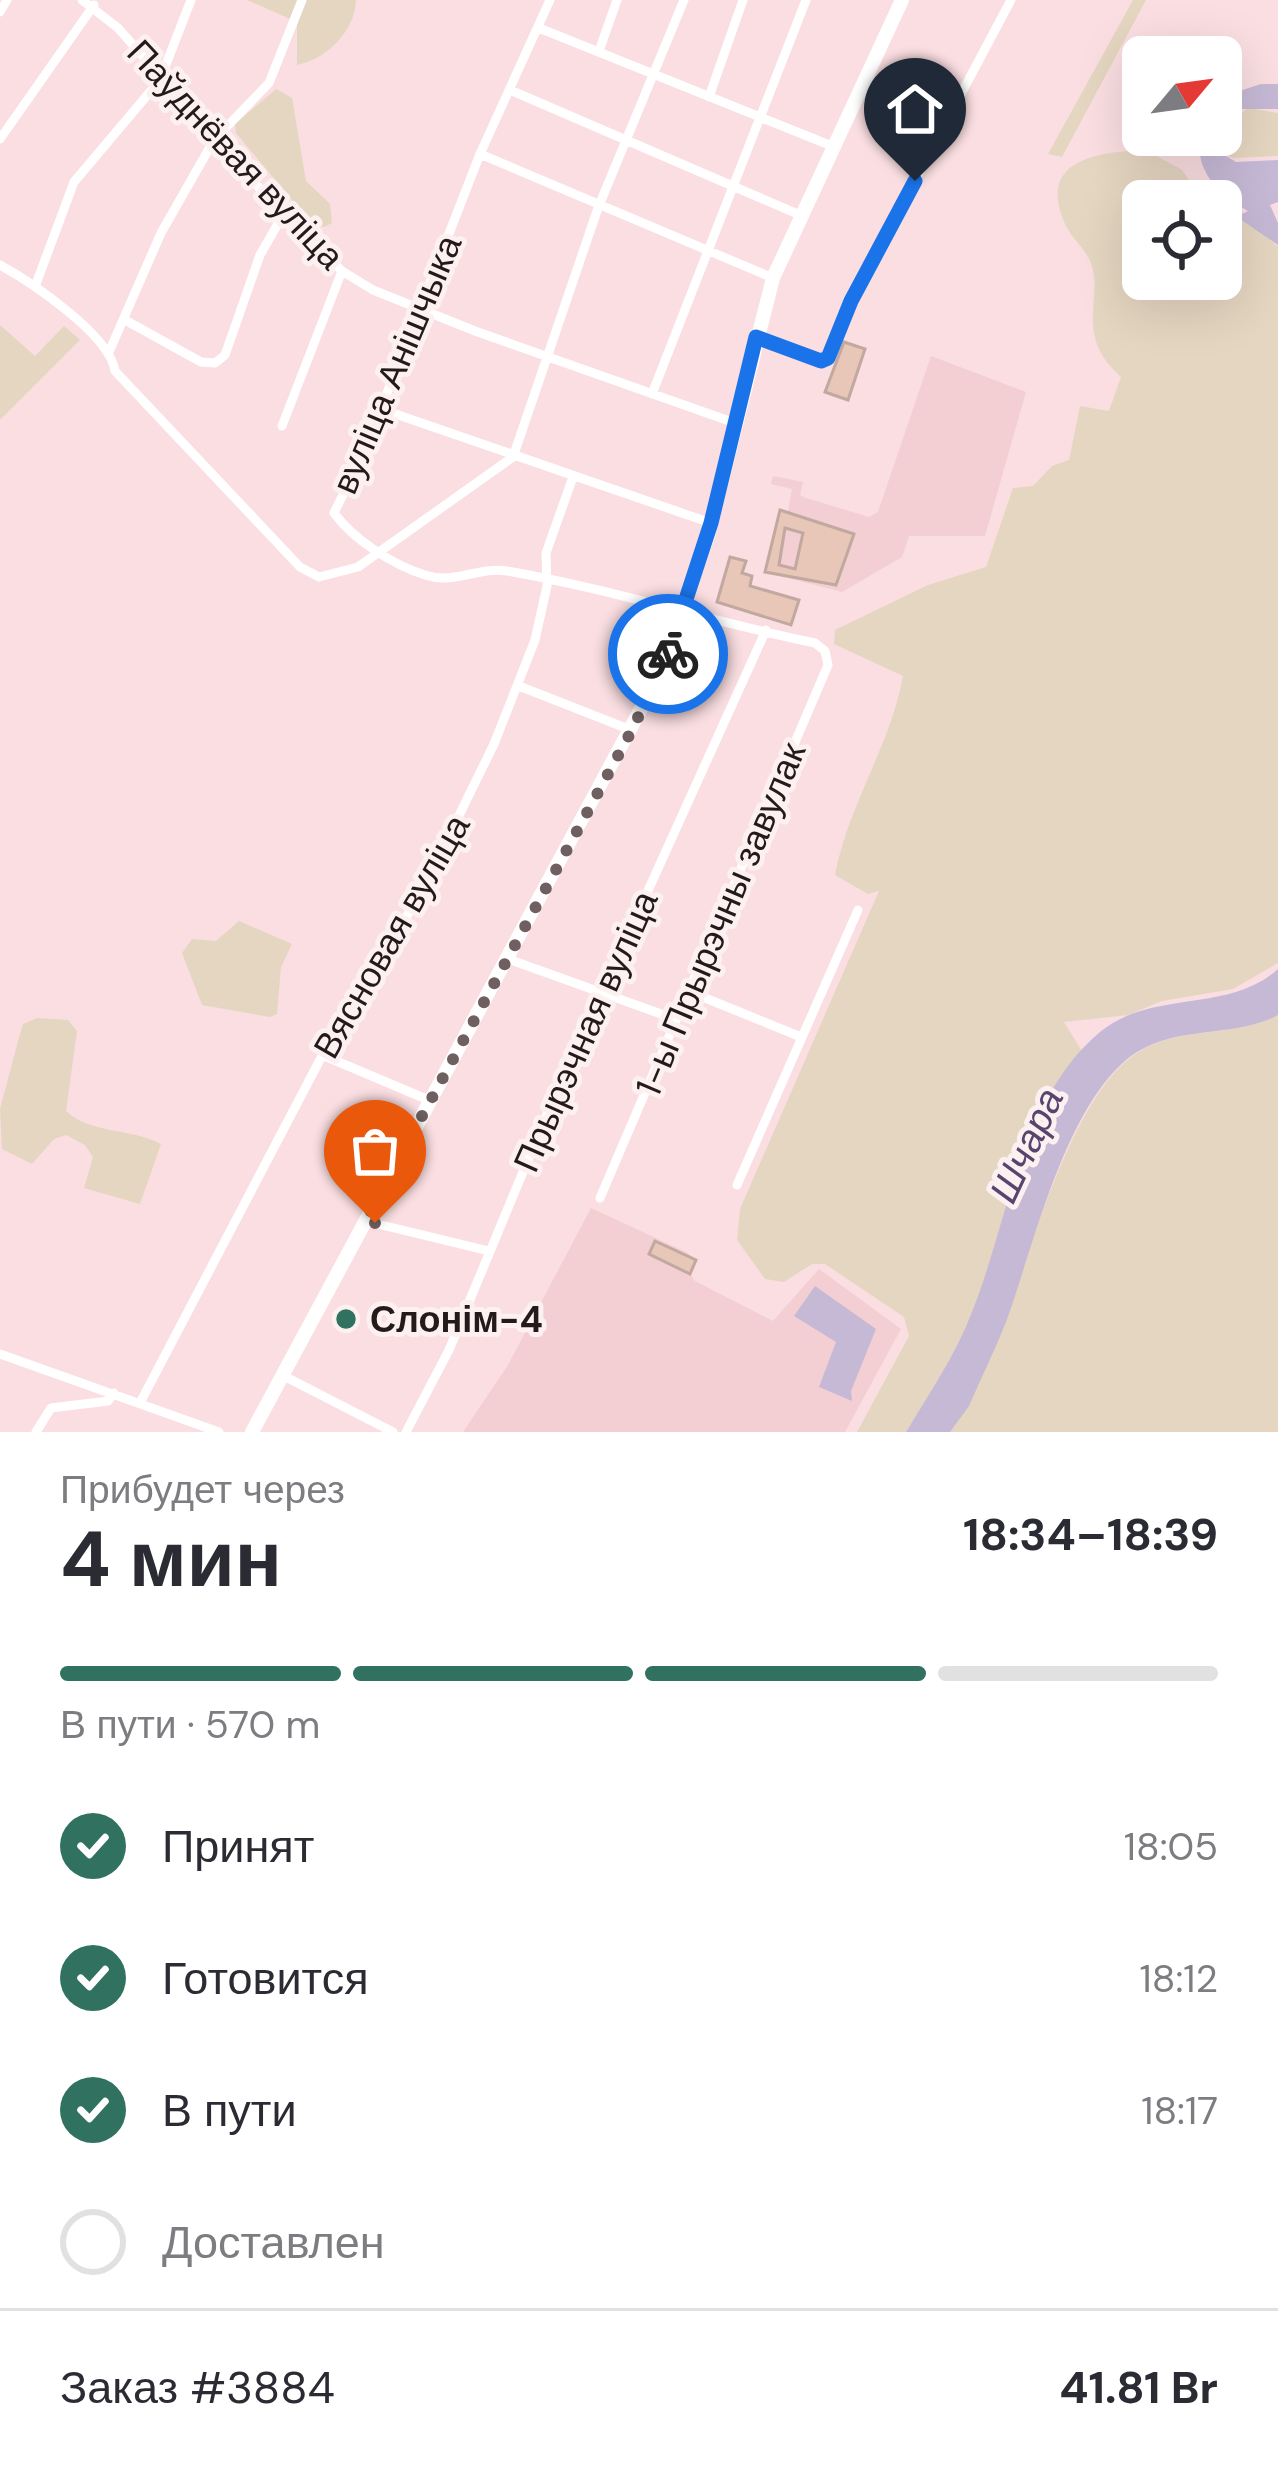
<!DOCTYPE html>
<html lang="ru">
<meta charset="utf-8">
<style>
:root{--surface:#fff;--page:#f2f2f3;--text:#2b2b33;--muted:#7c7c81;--line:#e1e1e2;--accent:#317160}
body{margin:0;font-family:"DM Sans",sans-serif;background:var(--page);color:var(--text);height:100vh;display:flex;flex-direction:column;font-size:45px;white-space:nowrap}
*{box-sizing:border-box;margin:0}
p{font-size:39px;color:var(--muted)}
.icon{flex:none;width:66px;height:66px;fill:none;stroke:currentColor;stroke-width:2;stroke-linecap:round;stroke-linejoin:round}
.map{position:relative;height:1432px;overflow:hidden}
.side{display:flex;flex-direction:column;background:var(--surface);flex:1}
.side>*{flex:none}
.needle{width:78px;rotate:61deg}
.fabs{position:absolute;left:1122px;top:36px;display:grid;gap:24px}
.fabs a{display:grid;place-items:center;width:120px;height:120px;border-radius:18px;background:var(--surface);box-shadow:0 12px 48px #0002;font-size:60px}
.pin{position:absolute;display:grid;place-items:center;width:102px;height:102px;color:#fff;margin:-123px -51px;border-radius:50% 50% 50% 0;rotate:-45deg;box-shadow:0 0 12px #0007}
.pin .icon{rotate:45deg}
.courier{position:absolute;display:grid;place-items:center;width:120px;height:120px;margin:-60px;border:9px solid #1a73e8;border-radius:50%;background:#fff;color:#222;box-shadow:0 3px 15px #0007}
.headline em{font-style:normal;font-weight:700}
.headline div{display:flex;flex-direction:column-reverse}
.headline{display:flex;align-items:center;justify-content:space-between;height:204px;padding:0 60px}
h1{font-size:78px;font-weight:700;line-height:90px}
.bar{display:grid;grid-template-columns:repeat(4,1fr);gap:18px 12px;align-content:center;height:144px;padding:0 60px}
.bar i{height:15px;border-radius:9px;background:var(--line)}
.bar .active{background:var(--accent)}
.bar p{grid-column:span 4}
.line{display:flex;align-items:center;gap:30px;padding:0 60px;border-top:3px solid var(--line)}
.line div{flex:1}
ol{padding:0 60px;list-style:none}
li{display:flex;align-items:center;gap:36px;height:132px}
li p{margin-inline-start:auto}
li .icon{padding:12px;border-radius:50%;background:var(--accent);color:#fff;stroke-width:4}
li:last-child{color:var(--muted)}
li i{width:66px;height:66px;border:6px solid var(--line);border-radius:50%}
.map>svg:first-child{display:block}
.built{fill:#f3ced2}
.green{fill:#e5d6c1;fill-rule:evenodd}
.water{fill:#c6b9d6}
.building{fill:#e8c6b8;stroke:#c1a99f;stroke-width:3;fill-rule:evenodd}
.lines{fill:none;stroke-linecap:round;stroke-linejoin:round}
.minor{stroke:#fff;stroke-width:9}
.highway{stroke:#fff;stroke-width:14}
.done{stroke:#6f5f60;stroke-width:12;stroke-dasharray:0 21.6}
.route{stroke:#1a73e8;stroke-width:15}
.poi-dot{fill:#317160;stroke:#fcf0f1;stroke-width:4.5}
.labels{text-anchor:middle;stroke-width:10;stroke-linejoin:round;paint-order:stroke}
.street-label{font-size:36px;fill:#241a1b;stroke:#fcf0f1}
.poi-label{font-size:36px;font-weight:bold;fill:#241a1b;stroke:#fcf0f1;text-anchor:start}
.water-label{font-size:39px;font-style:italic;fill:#59446e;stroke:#fcf0f1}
</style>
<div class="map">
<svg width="1278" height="1432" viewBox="0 0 1278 1432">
<rect width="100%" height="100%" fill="#fadee1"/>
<!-- built -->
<path class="built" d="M931,356L1026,392L985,536H909L902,557L842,592L765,572L780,510L788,511L792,489L771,484L773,476L803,482L800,495L806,498L869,517L878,512Z
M591,1208L686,1252L696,1260L690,1274L695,1281L773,1321L819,1269L901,1329L845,1432H463L508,1365Z"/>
<!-- green -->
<path class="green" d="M247,0H356C355,31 327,59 297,65V22Z
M1133,0H1146L1062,157L1048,154Z
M276,89L292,98L306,181L330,204L332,223L324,227L313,225L236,133L235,124Z
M1248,108L1278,113V156L1233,158L1218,152L1216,141L1226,124Z
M1146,150L1182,170L1199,194L1228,198L1278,247V963L1233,989L1162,1001L1128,1015L1064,1022L1082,1051C1019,1122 1007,1225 973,1312C955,1356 930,1392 906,1432H857L909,1336L904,1317L825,1264H812L784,1282L765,1279L737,1240L740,1209L879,891L868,894L835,875C848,805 890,747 903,676L834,644L835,630L928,585L986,567L1013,488L1033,486L1052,466L1069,460L1080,406L1109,411L1121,377C1073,334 1104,300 1091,263C1085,248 1071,238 1065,224C1036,159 1099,152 1146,150ZM1143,201H1221V279H1143Z
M0,325L35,356L64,326L80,340L0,420Z
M239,921L292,944L281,967L277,1014L270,1017L202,1005L182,953L192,939L216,941Z
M1278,1013V1432H950C1016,1339 1052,1108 1137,1053C1181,1024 1235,1040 1278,1013Z
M37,1018L68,1020L77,1031L66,1111C90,1134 131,1128 161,1144L140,1204L84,1188L93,1157L85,1145L66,1135L54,1139L32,1164L2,1149L0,1109L20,1034L23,1024Z"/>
<!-- water -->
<path class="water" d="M1261,84H1278V109H1241L1221,125V97Z
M1199,135H1216V150L1236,162L1278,160V202L1270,205L1278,223V245L1237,217L1248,211C1219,194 1196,174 1199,135Z
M1278,969V1015C1234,1038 1181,1025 1137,1052C1067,1097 1034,1246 1006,1322C995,1350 981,1378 969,1406L950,1432H906C930,1392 955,1356 972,1312C1009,1220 1020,1099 1100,1032C1152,989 1229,1014 1278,969Z
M815,1286L876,1329L851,1391L852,1401L819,1387L836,1342L794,1316Z"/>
<!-- building -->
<path class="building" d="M844,342L865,349L848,400L825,392Z
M780,510L854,534L836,585L765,572ZM785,528L803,533L795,569L779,565Z
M730,557L746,561L742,573L752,576L750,586L799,600L791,625L717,602Z
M655,1241L696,1260L690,1274L649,1254Z"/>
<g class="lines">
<!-- minor -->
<path class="minor" d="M82,0L118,28L283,215L342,271L373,290L475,331L735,423
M550,0L480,154L364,452L334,513C354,540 393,565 425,575C455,585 479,566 507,571C611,589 712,622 815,643L825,651L828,665L600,1198
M0,12L7,0
M539,28L832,146
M599,51L617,0
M510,90L800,215
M709,97L743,0
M0,139L94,5
M480,154L773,278
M0,265C31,282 110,335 115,371L300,567L319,577L358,567L513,457L598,208L684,0
M36,284L74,182L160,80L191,0
M125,320L201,362L215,363L225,355L260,255L283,215
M756,337L821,361L828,358L851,301L1011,0
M109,352L161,233L214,140L269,83L302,0
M652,394L806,0
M381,409L711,523
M282,426L342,271
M519,686L631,730
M508,959L675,1019
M688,991L801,1037
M322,1055L431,1101
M737,1185L858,910
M365,1221L489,1251
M0,1354L219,1432
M282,1375L393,1432
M141,1401L345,1012L419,897L494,744L535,640L547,586L546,553L573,477
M36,1432L51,1408L108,1401L114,1393
M406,1432L449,1350L550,1107L766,630"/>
<!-- highway -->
<path class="highway" d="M252,1432L657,679L708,536L773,278L902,0"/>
</g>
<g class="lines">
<!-- done -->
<path class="done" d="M375,1223L365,1221L632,730L668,654"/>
<!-- route -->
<path class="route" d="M668,654L711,523L756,337L821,361L828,358L851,301L915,181"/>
</g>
<!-- markers -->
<circle class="poi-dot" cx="346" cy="1319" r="12"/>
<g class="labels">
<!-- street labels -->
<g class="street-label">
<text transform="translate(236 154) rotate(47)" y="13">Паўднёвая вуліца</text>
<text transform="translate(396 364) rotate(-67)" y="13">вуліца Анішчыка</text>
<text transform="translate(720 919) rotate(-67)" y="13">1-ы Прырэчны завулак</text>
<text transform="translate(391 936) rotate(-60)" y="13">Вясновая вуліца</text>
<text transform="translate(585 1031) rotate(-66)" y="13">Прырэчная вуліца</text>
</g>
<!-- poi labels -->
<g class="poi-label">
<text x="370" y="1332">Слонім-4</text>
</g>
<!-- water labels -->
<g class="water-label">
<text transform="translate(1026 1145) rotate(-65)" y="14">Шчара</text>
</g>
</g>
</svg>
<div class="fabs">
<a><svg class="needle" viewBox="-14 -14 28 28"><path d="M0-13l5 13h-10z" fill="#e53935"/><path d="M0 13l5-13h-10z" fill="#7c7c81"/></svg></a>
<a><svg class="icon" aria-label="locate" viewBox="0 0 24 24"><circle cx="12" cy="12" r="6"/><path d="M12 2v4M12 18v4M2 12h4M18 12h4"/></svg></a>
</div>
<div class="pin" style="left:375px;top:1223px;background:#ea580c"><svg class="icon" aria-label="bag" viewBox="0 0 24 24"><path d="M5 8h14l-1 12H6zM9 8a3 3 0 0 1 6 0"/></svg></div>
<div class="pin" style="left:915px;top:181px;background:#1f2937"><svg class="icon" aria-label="home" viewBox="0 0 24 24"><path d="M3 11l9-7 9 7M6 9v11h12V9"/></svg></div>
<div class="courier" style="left:668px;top:654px"><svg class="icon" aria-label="bike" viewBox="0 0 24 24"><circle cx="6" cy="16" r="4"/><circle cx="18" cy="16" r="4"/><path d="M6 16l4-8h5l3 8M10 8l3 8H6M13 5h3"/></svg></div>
</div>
<section class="side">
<div class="headline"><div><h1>4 мин</h1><p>Прибудет через</p></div><em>18:34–18:39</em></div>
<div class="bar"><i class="active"></i><i class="active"></i><i class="active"></i><i></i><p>В пути · 570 m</p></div>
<ol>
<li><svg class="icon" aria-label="check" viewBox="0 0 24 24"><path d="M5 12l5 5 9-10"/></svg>Принят<p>18:05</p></li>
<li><svg class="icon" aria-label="check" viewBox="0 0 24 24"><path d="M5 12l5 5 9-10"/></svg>Готовится<p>18:12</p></li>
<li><svg class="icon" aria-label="check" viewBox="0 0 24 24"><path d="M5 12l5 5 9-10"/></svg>В пути<p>18:17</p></li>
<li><i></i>Доставлен</li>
</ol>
<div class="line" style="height:156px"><div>Заказ #3884</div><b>41.81 Br</b></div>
</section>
